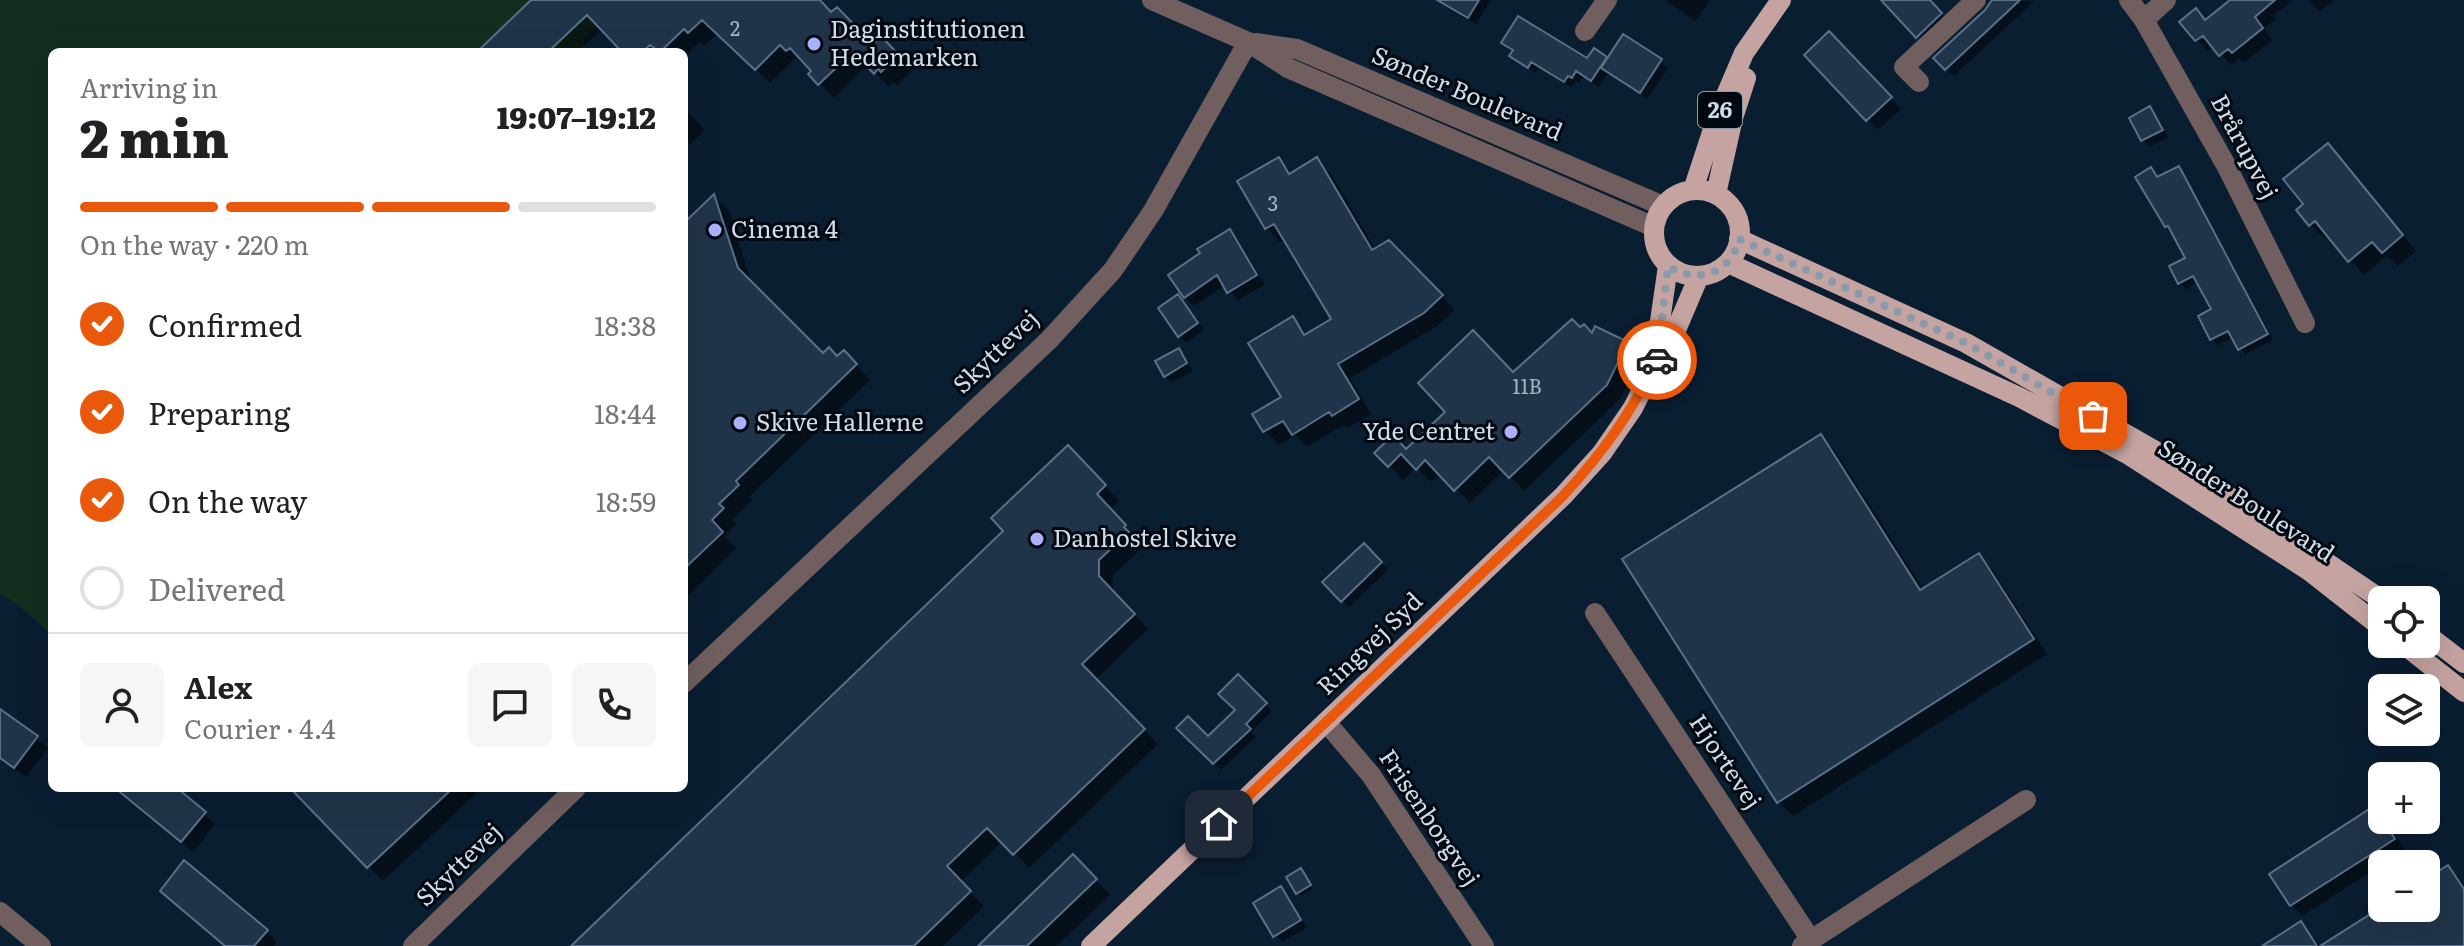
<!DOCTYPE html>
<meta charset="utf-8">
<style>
:root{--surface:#fff;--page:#f6f6f6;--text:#202124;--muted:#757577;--line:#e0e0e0;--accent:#ea580c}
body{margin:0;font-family:Literata,serif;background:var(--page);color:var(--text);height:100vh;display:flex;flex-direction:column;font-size:30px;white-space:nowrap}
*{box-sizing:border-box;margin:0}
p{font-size:26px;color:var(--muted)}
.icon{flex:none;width:44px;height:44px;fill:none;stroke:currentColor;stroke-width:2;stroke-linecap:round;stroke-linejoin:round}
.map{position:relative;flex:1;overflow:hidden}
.details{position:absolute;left:48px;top:48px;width:640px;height:744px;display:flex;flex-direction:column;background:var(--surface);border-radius:12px;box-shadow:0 8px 32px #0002}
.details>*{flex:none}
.controls{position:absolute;left:2368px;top:586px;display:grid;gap:16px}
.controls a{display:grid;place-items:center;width:72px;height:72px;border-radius:12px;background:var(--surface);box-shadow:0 8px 32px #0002;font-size:40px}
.pin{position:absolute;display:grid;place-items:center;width:68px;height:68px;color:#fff;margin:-34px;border-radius:16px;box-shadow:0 4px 12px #0006}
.courier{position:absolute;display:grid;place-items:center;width:80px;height:80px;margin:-40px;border:6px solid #ea580c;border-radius:50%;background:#fff;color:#222;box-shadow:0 2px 10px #0007}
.headline em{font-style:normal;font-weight:800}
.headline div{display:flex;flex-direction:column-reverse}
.headline{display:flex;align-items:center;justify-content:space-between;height:136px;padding:0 32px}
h1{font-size:52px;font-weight:800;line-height:60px}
.bar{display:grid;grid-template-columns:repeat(4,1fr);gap:12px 8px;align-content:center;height:96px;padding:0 32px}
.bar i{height:10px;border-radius:6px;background:var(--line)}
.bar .current{background:var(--accent)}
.bar p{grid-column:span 4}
.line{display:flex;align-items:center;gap:20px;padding:0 32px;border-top:2px solid var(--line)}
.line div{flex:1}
.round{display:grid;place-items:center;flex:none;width:84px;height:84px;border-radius:12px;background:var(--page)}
ol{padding:0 32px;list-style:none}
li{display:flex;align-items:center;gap:24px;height:88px}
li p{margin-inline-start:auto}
li .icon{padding:8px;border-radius:50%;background:var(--accent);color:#fff;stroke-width:4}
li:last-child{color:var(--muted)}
li i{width:44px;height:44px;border:4px solid var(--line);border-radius:50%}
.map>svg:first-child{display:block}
.green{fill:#122e1f}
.shadow{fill:#0007}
.building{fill:#203449;stroke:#5a7089;stroke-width:2}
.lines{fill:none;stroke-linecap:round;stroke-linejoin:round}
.minor{stroke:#705f5e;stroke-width:20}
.major{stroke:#c5a3a0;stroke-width:20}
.done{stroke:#8a9aaa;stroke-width:8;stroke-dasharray:0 14.4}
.route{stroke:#ea580c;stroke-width:10}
.poi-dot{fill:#aab0fb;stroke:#020810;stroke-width:3}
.labels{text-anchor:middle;stroke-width:6;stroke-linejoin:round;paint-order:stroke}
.number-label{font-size:20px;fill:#a3b2c2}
.shield{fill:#020810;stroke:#929ca9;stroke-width:2}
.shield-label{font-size:22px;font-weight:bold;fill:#cfdcea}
.poi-label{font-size:24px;fill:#cfdcea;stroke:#020810;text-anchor:start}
.street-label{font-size:24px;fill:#cfdcea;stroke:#020810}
</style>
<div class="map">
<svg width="2464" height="946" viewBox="0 0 2464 946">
<rect width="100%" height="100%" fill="#0a1e32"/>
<!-- green -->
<path class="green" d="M0,0H617V6L585,39L583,52H52V636L28,613L0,593Z"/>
<!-- shadow -->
<path class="shadow" d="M534,0H824L821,3L832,14L873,46L881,39L912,71L897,85L894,82L889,87L868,65L834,98L811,74L814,71L805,61L802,64L796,58L770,83L718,33L704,46L700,42L684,57V52H625L602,29L578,52H480Z
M1436,0H1491L1476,24Z
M1665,0H1710L1695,21Z
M1884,0H1928L1952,26L1929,47Z
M1995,0L2034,1L1954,76L1936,58Z
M2233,0H2293L2273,16L2276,19L2264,29L2272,40L2244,63L2240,59L2231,65L2214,46L2208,51L2182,22L2206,21Z
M2308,0H2334L2319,12Z
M1829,34L1901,109L1878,130L1806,55Z
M1624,37L1668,68L1647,99L1608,72L1599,87L1584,77L1579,83L1576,81L1572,87L1539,68L1535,73L1519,63L1512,56L1514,52L1504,43L1588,61L1605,59L1608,61Z
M684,108L705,130L690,144L684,137Z
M2150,109L2157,116L2168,137L2150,147L2143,140Z
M1278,159L1292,173L1317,160L1331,174L1376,250L1389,242L1455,310L1437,326L1350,378L1371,414L1347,428L1343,425L1307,447L1295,435L1279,445L1265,431L1255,415L1284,398L1293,319L1308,335L1334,320L1286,239L1280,242L1267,228Z
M2342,160L2416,251L2398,266L2387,256L2364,275L2329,235L2325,239L2310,224L2306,204Z
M2178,168L2184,174L2273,340L2245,354L2233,337L2218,345L2212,339L2214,310L2198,282L2186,289L2180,283L2188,259L2166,226L2151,169L2158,179Z
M714,197L729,211L752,285L823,356L837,358L843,352L870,380L749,497L752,500L732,520L737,524L725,536L736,548L684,600V225Z
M1230,232L1239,241L1265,285L1238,300L1225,285L1194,306L1185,297Z
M1178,296L1204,330L1186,343L1180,336Z
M1593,336L1626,344L1641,358L1620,399L1524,491L1504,470L1470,503L1440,473L1431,482L1416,467L1403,480L1377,453L1406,452L1514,374Z
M1178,350L1193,371L1172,382L1165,376Z
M1820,436L1835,451L1924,590L1978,555L1993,570L2047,654L1793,816L1778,801Z
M1068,447L1119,501L1110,510L1139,540L1137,542L1142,548L1113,575V593L1148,629L1095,680L1158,744L1029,868L1003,841L960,882L984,906L943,946H581L1006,531Z
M1364,546L1388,570L1349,607L1325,583Z
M1238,677L1272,711L1251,732L1256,737L1221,770L1179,728L1208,739L1238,710Z
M0,712L48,748L26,777L0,759Z
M116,788H174L215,824L193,852Z
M293,788H482L383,881Z
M2374,809L2382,820H2385L2405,850L2302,916L2292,905L2272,874Z
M1073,857L1110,895L1056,946H981Z
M2448,867L2464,884V946H2324L2384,908H2426V881Z
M1304,874L1313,889L1301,896L1289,878Z
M1281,889L1307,927L1282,942L1275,935Z
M2301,924L2321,946H2266Z
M266,932L277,942L274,946H227Z"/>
<!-- building -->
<path class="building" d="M531,0H820L831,12L837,7L873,44L881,36L899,55L881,72L878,69L874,74L853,52L818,85L808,74L811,71L790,48L786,51L780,45L755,70L702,20L688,33L684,29L660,52L650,45L642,52H622L587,15L548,52H477Z
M1437,0H1479L1468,18Z
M1881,0H1930L1942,13L1916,38Z
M1992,0H2020L1945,70L1933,58L1985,10Z
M2230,0H2275L2255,17L2263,28L2232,53L2228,49L2219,56L2203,36L2195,41L2179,22L2196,8L2205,20Z
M1518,16L1587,58L1594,48L1607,57L1591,81L1576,71L1572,78L1568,76L1564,82L1531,62L1528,68L1509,56L1513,50L1501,43Z
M1829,31L1892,97L1866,121L1804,55Z
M1623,34L1662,59L1640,93L1601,68Z
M2150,106L2163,130L2141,141L2129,118Z
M2328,143L2403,235L2382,253L2372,242L2348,262L2315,221L2309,226L2296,210L2303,204L2283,179Z
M1279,157L1289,174L1317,157L1372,250L1389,240L1443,295L1424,313L1338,364L1359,399L1332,416L1329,412L1292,435L1283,421L1263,432L1252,414L1281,397L1248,343L1293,316L1304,335L1331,319L1274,224L1265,229L1237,181Z
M2179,166L2268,334L2238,350L2228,331L2210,340L2198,316L2211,309L2193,276L2178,284L2169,266L2185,258L2168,226L2165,227L2135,177L2151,167L2157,177Z
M714,194L738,268L823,353L829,347L837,356L844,350L857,364L736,481L739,485L719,504L724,508L712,520L723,532L684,569V223Z
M1230,229L1257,275L1227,293L1217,275L1184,298L1168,275L1200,253L1197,249Z
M1178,294L1198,323L1178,337L1158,308Z
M1572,319L1580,327L1584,324L1592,333L1595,326L1628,342L1607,385L1509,478L1489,457L1454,491L1425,460L1416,470L1401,454L1388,467L1374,453L1393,435L1406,449L1445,412L1418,383L1473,330L1513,372Z
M1179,348L1187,363L1164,377L1155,361Z
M1821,434L1920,590L1979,553L2034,639L1777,803L1622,559Z
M1068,445L1106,485L1097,494L1126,525L1124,527L1129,532L1099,560V576L1135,614L1082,664L1145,729L1013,855L987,828L947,866L971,891L914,946H571L1003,531L991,518Z
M1364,543L1382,562L1341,602L1322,582Z
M1238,674L1267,703L1246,724L1251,729L1213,764L1176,728L1188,716L1208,736L1235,710L1218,694Z
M0,709L38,736L14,768L0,758Z
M115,788H177L206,812L181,842Z
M290,788H453L367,868Z
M2374,806L2395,839L2290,906L2269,874Z
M1073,854L1097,879L1027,946H978Z
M184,860L268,930L254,946H225L160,891Z
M2448,865L2464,889V946H2320L2380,908H2426V879Z
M1301,868L1311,885L1296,894L1286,877Z
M1281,886L1301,920L1273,937L1253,903Z
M2301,921L2317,946H2262Z"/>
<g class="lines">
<!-- minor -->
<path class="minor" d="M1152,0L1248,42L1288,68L1654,227
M2129,0L2144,20L2227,167L2305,323
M2144,20L2166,0
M1585,31L1607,0
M1256,43L1297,49L1663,206
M1919,82L1904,67L1976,0
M1595,613L1811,940
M684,683L1049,340L1113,270L1153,211L1248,42
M1326,722L1371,775L1484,946
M0,912L41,946
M413,946L576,788
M1802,946L2026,800"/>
<!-- major -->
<path class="major" d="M1654 233a43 43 0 1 1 86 0a43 43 0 1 1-86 0Z
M1693,190L1718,114L1744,53L1781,0
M1716,194L1733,118L1746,78
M1739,239L1966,343L2194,473L2382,600
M1728,263L2019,397L2129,455L2308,570L2382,628
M1658,358L1657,342L1668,266
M2426,634L2464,663
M2403,644L2464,692
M1091,946L1563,496L1602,453L1633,408L1658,358L1670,344L1699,276"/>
</g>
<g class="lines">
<!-- done -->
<path class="done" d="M1657,360L1668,266C1697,285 1731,274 1739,239L1966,343L2093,416"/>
<!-- route -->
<path class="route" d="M1219,824L1563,496C1604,451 1630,415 1657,360"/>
</g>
<!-- markers -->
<g class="poi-dot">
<circle cx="814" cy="44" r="8"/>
<circle cx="715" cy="230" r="8"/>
<circle cx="740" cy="423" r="8"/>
<circle cx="1511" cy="432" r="8"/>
<circle cx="1037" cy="539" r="8"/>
</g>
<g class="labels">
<!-- number labels -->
<g class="number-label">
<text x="735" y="36">2</text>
<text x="1273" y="211">3</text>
<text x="1527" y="394">11B</text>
</g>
<!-- shield labels -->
<rect class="shield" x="1698" y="92" width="44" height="36" rx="6"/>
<g class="shield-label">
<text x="1720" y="118">26</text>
</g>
<!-- poi labels -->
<g class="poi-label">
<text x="830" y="38">Daginstitutionen<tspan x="830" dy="28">Hedemarken</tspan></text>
<text x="731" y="238">Cinema 4</text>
<text x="756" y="431">Skive Hallerne</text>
<text x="1495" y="440" text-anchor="end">Yde Centret</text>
<text x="1053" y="547">Danhostel Skive</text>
</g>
<!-- street labels -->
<g class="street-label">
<text transform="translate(1467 94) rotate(23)" y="8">Sønder Boulevard</text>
<text transform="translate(2244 147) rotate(62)" y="8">Brårupvej</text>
<text transform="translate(996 352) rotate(-44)" y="8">Skyttevej</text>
<text transform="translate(2246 501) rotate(33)" y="8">Sønder Boulevard</text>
<text transform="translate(1370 644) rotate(-44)" y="8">Ringvej Syd</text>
<text transform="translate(1725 762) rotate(56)" y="8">Hjortevej</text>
<text transform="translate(1429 818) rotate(56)" y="8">Frisenborgvej</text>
<text transform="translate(459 865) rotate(-44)" y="8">Skyttevej</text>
</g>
</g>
</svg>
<div class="controls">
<a><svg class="icon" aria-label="locate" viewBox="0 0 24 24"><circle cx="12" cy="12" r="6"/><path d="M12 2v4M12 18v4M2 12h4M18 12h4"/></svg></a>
<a><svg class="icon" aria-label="layers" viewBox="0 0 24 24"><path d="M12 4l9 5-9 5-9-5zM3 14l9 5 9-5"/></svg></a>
<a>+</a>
<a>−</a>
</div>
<div class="pin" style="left:2093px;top:416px;background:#ea580c"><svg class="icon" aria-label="bag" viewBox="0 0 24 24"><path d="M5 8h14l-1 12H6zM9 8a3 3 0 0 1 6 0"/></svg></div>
<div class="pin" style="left:1219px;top:824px;background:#1f2937"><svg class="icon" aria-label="home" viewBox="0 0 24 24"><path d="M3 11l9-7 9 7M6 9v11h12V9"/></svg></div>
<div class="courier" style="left:1657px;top:360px"><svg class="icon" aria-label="car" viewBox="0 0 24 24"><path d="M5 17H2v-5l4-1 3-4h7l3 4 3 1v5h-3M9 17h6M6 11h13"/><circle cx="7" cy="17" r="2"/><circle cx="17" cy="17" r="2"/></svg></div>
<section class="details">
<div class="headline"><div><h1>2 min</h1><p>Arriving in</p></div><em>19:07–19:12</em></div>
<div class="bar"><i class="current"></i><i class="current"></i><i class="current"></i><i></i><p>On the way · 220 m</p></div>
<ol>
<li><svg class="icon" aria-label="check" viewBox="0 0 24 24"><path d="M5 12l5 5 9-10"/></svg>Confirmed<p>18:38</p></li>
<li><svg class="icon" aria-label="check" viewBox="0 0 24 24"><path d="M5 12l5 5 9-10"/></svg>Preparing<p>18:44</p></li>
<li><svg class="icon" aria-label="check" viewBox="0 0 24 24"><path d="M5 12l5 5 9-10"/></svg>On the way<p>18:59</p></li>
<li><i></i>Delivered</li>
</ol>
<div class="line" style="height:144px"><a class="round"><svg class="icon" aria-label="person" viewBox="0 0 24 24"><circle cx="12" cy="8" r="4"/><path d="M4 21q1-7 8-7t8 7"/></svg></a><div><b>Alex</b><p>Courier · 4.4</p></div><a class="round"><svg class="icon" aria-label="chat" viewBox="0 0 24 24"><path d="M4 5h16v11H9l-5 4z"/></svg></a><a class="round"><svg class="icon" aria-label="phone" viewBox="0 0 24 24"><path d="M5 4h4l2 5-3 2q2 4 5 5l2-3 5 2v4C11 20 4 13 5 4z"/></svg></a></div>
</section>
</div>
